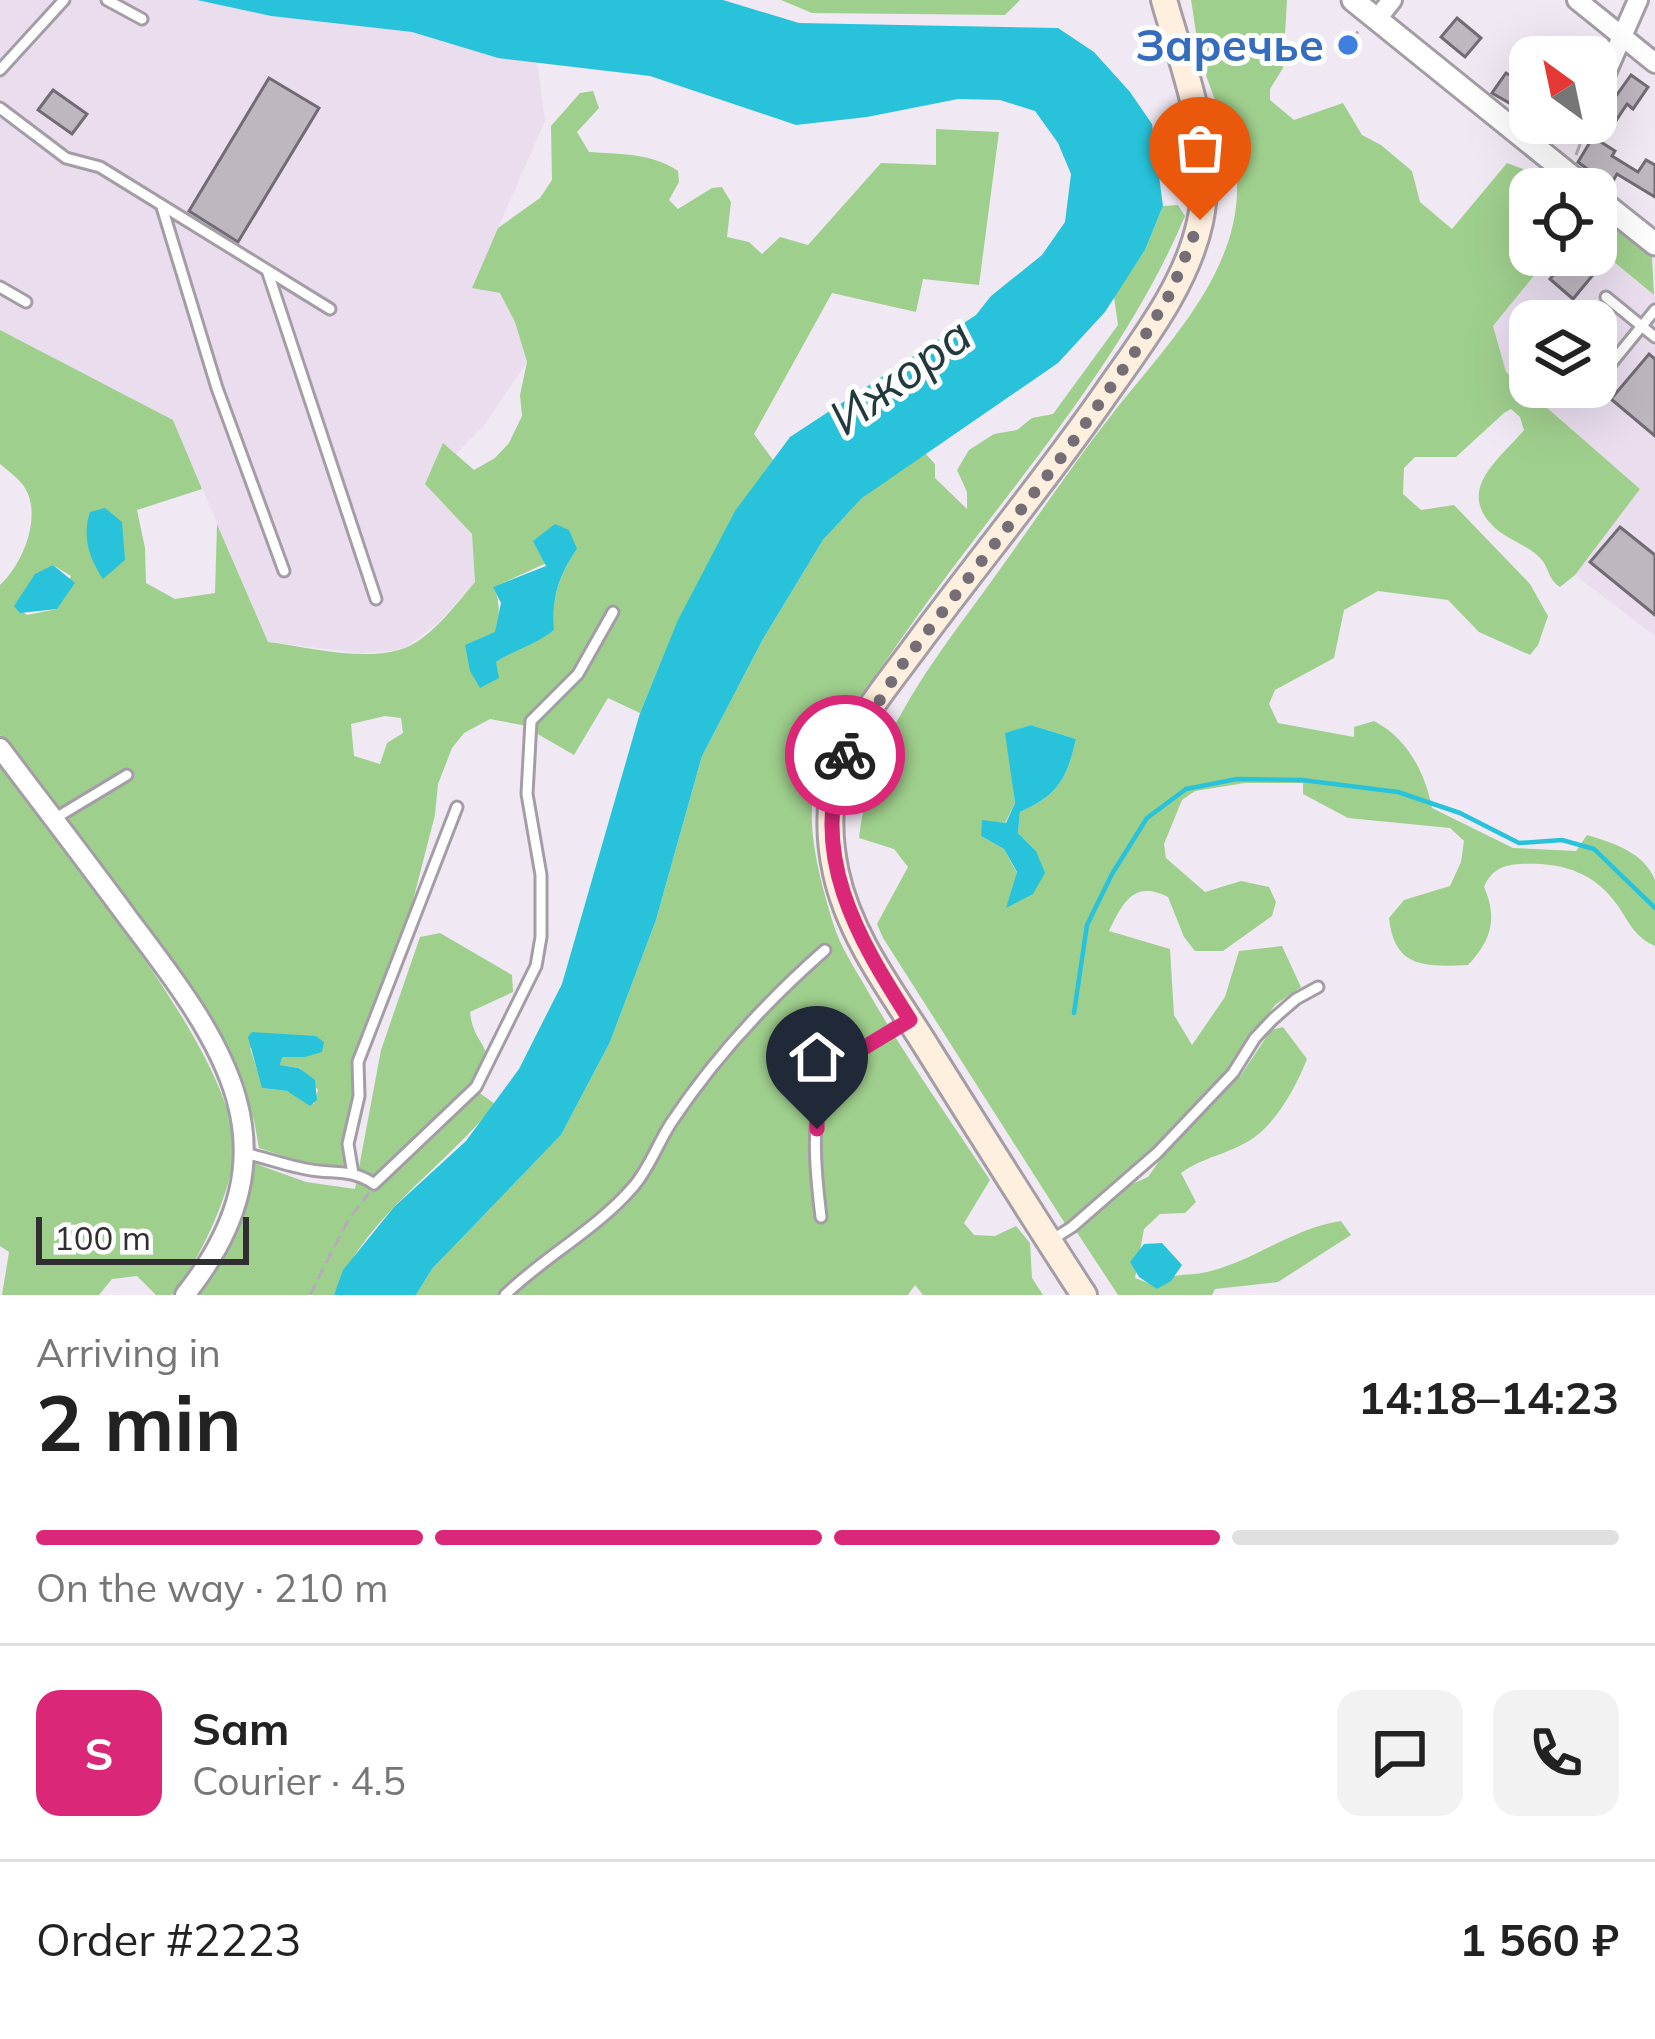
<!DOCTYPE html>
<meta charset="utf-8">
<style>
:root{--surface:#fff;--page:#f2f2f2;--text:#222;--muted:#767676;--line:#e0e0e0;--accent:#db2777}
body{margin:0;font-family:Mulish,sans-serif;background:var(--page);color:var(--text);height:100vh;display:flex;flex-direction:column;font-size:45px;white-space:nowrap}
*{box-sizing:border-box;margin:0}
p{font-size:39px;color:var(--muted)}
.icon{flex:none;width:66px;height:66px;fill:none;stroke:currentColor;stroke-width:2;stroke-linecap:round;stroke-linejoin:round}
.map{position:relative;height:1295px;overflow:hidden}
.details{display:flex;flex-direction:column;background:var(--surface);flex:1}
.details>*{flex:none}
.needle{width:78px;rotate:327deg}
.controls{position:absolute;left:1509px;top:36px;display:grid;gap:24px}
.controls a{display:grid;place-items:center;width:108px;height:108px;border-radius:24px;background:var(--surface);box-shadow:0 12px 48px #0002;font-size:60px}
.scale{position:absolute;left:36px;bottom:30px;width:213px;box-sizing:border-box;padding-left:12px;border:6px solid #312e32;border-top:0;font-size:33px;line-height:42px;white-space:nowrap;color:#312e32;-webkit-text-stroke:9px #fff;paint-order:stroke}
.pin{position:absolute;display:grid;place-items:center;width:102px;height:102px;color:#fff;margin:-123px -51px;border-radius:50% 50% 50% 0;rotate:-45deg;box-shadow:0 0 12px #0007}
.pin .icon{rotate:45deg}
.courier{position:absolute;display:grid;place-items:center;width:120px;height:120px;margin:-60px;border:9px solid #db2777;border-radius:50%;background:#fff;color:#222;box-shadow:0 3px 15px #0007}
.head em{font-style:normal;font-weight:700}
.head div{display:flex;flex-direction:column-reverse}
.head{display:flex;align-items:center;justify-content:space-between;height:204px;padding:0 36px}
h1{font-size:78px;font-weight:700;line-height:90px}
.bar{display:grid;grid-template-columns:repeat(4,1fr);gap:18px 12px;align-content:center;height:144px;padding:0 36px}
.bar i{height:15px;border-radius:9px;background:var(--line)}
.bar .selected{background:var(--accent)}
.bar p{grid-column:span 4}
.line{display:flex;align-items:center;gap:30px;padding:0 36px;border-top:3px solid var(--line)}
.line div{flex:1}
.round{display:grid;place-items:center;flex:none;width:126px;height:126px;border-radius:24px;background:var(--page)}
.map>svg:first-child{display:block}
.built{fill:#e9ddee;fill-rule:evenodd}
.green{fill:#9fcf8d;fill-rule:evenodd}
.water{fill:#28c3da}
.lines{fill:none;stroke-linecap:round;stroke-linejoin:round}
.stream{stroke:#28c3da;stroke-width:4.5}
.building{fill:#beb7c0;stroke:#716b74;stroke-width:3}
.service-casing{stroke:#a49da6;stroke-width:15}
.minor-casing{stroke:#a49da6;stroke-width:24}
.tertiary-casing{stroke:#a49da6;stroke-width:27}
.secondary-casing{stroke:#a49da6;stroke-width:30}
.path{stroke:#b3adb5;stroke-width:3;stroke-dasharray:12 6;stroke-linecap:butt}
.service{stroke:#fff;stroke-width:9}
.minor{stroke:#fff;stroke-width:18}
.tertiary{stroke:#fff;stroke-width:21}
.secondary{stroke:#ffefdf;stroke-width:24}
.done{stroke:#746f76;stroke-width:12;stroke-dasharray:0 21.6}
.route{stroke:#db2777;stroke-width:15}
.shop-dot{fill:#3f7fe0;stroke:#fff;stroke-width:4.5}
.labels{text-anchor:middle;stroke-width:10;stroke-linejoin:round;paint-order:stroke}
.shop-label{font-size:45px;font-weight:bold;fill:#366cbe;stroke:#fff;text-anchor:end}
.water-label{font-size:48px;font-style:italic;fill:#223a3e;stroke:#fff}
</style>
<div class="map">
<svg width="1655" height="1295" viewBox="0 0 1655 1295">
<rect width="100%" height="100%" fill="#f0e9f3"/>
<!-- built -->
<path class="built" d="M0,0H197L271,16L412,32L498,58L537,60L545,121L472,287L500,293L515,322L527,362L483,427L426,484L472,534L475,582L439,622L402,650L361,653L268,642L173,420L0,330Z
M1596,247L1655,296V636L1575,575L1640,489L1506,372L1493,326L1551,255H1596ZM1530,321H1596V387H1530Z"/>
<!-- green -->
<path class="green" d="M781,0H1020L1005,15L812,13Z
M1191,0H1287L1283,68L1270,89V100L1294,120L1343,103L1362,135L1381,145L1412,171L1420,202L1452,229L1507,163L1523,169L1542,189H1530V255H1551L1493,326L1506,372L1640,489L1575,575L1560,587C1547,579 1550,567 1539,557C1526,544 1505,539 1492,525C1456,488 1502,457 1524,430L1520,417L1511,409L1504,413L1456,457H1415L1404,468L1403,494L1421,510L1454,505L1530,584L1548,616L1538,645L1530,655L1479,632L1448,600L1378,591L1344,610L1334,658L1275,690L1269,704L1278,723L1354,737V727L1374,721C1407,738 1425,772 1432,808L1513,848L1576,851L1587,835C1613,843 1644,852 1655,880V946C1635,937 1630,924 1618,906C1594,871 1560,862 1520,864C1503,865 1491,870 1484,887C1498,919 1491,941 1468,965C1425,967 1394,968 1389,918L1404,900L1450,886L1461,862L1464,841L1450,828L1348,818L1303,794V783H1245L1195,791L1182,800L1164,844L1166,858L1205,892L1241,881L1269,887L1276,902L1272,916L1223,951H1195L1184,937L1168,897C1134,880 1123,902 1109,931L1170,949L1174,1015L1192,1045L1225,997L1239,951L1282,946L1301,987L1275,1005L1219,1082L1153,1150L1066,1225L883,938L877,924L908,867L894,849L859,838C871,733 941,652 1001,568C1038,516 1074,463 1113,413C1164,348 1239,274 1237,185C1236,144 1217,109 1205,72C1197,49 1195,23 1191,0ZM1031,725L1076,739C1067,779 1058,795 1020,812L1018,833L1036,851L1007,907L1017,873L1004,849L981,836L983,821L1005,823L1015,803L1006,733Z
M593,91L599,108L577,132L589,152C619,154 652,153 678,171L679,182L669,200L678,209L712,188L722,187L731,202L727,237L749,242L762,254L780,237L808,245L881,163L936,165V129L999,132L979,285L923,279L916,312L832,293L754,434L773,460C715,538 676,624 640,713L608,698L574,755L522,725L490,719L464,733L452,748L438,784L435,815L410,912L375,1007L345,1170L314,1166L259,1148L254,1120L220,1040L0,735V585C23,564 44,514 23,485C17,477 7,470 0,464V330L173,420L202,489L137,510L145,548L146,583L175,599L215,593L217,524L268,642C309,647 358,661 399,650C429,642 455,605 475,582L472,534L425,484L443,443L474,470L495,458L509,443L522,416L520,395L527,362L515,322L500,293L472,288L498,228L540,198L552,180L551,126L580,93ZM577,549C558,577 552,598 554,630C535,645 516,649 496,662C495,637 504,610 494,587ZM53,565L71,576L57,609L27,615L15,606L32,581ZM385,716L401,718L403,733L387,743L380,764L354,756L351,724ZM250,1048L305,1057H281L280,1065L300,1068L318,1090L314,1104L287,1091L263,1088Z
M1178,205L1185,216C1118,374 998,499 901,639C876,675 822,747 814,789C806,831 821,883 833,923C840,946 854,967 866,988C904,1055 948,1117 990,1180L964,1223L974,1235L995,1236L1016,1226L1030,1243L1032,1278L1043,1295H923L915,1285L908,1295H416L432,1269L561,1135L610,1042L656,920L702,756L763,639L823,540L862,498L924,452L935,464V478L967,509V492L957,470L969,450L994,434L1017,430L1032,418L1053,414L1118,325L1114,297L1145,250L1163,206Z
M1596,212L1652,257L1654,295L1596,247Z
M0,766C58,845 242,1062 234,1154C230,1196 198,1263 172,1295H156L137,1276L112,1279L99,1295H2L9,1252L0,1246Z
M440,933L512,975L513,992L470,1012C474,1052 504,1044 470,1086L495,1104C444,1168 364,1217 334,1295H198L235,1234L253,1163L306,1182L355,1189L381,1050L420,937Z
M1283,1027L1307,1059C1296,1087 1277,1122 1252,1139C1229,1154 1203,1157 1181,1173L1196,1202L1185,1213L1160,1214L1144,1229L1135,1278L1153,1285C1178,1271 1183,1277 1207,1272C1254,1261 1293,1228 1341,1221L1351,1235L1278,1282L1215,1289L1212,1295H1118L1076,1231L1130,1185L1148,1177L1162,1157L1241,1075L1271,1030Z"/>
<!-- water -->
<path class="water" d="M197,0H723L799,23L1058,28L1094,52L1130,92L1152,124L1163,206L1145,250L1105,312L1058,363L862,498L823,540L763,639L702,756L656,920L610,1042L561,1135L432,1269L416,1295H334L343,1270L394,1207L466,1141L519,1069L562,984L640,713L678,620L735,511L790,437L976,315L991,296L1042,255L1065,222L1071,174L1058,143L1035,111L1000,100L958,99L867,117L796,125L650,76L498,58L412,32L271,16Z
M105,508L122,522L125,560L103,579C89,558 82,537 90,512Z
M555,524L569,530L577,549C558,577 552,597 554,630C536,645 516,649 496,662L499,678L480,688L470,671L465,645L495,632L501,603L493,587L546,566L533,541Z
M53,565L75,583L57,609L20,613L14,606L35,574Z
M1031,725L1076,739C1067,779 1058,795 1020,812L1018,833L1036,851L1045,873L1033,894L1006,908L1017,872L1004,849L981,836L982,820L1006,823L1015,803L1005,733Z
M252,1032L316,1036L324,1042L322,1052L305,1057H282L280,1065L299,1068L315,1080L317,1100L310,1106L287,1091L262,1088L248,1037Z
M1162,1243L1182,1265L1171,1281L1157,1289L1139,1277L1130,1262L1144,1244Z"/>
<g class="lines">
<!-- stream -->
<path class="stream" d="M1074,1013L1087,925L1112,874L1147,818L1186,789L1237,779L1302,780L1398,792L1460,813L1519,843L1562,840L1594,849L1655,908"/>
</g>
<!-- building -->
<path class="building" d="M1457,18L1481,38L1465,57L1441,37Z
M1506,73L1530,87V115L1492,93Z
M1631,75L1648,87L1633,109L1627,104L1606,136L1591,128L1605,99L1611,103Z
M269,78L319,108L238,242L189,211Z
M53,90L87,114L72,134L38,110Z
M1593,137L1615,151L1612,156L1638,172L1646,160L1655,165V197L1617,174L1610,186L1578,162Z
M1570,255H1591L1602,264L1573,299L1550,279Z
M1649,354L1655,359V436L1611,399Z
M1620,527L1655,555V615L1590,562Z"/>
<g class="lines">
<!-- service casing -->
<g class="service-casing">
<path id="service" d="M107,0L142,19
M0,70L64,0
M0,108L66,158L100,167L330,309
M162,207L217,388L284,571
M267,270L376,599
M0,287L26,302
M1606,297L1655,337
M1596,382L1655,310
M1582,399L1592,387
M54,819L127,775
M244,1153C268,1158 295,1169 319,1171C340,1173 356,1171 374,1184L476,1087L536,966L541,937V875L527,794L531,721L578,674L613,612
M353,1174L348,1144L359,1096L358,1062L457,807
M821,1217C815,1169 810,1116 827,1070L905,1022
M1053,1239L1072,1227L1157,1153L1233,1073L1255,1038L1273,1019L1296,999L1318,987
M505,1295C545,1256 597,1229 633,1187C649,1169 658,1143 671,1123C714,1058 767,1001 825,950"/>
</g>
<!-- minor casing -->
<g class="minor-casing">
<path id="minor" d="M1577,0L1655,63
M1377,19L1392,0
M1606,73L1638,0
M0,748C43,805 86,861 128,918C224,1044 302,1148 185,1295"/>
</g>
<!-- tertiary casing -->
<g class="tertiary-casing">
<path id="tertiary" d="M1353,0L1587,189
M1596,197L1655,244"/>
</g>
<!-- secondary casing -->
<g class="secondary-casing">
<path id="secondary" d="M1084,1295C1031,1214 980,1132 928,1049C894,994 850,938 836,873C829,841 828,806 837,774C851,726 889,683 918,643C981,558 1049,476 1109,389C1144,339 1187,283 1200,222C1216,148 1184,71 1164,0"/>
</g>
<!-- path -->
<path class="path" d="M1351,41L1359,30
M1596,101L1602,86
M1576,155L1588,123
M310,1295L347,1222L369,1193"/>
<!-- service -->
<use href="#service" class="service"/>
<!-- minor -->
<use href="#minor" class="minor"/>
<!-- tertiary -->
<use href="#tertiary" class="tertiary"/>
<!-- secondary -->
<use href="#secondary" class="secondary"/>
</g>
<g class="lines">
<!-- done -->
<path class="done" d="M845,755L904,662L1070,446L1137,349L1171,292L1200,220"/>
<!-- route -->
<path class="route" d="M817,1129V1103L827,1070L910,1020C858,939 807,853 845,755"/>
</g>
<!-- markers -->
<circle class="shop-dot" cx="1348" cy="45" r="12"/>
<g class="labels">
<!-- shop labels -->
<g class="shop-label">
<text x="1324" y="61">Заречье</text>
</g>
<!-- water labels -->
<g class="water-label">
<text transform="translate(900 376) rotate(-36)" y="17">Ижора</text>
</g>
</g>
</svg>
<div class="controls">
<a><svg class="needle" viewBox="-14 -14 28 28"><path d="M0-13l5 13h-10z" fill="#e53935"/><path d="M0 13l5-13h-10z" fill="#767676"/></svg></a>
<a><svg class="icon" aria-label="locate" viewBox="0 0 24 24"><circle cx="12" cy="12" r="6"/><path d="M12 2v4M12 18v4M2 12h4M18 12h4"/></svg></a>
<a><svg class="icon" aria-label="layers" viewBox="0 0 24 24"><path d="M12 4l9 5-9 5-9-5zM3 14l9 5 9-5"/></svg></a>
</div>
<div class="scale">100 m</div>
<div class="pin" style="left:1200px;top:220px;background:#ea580c"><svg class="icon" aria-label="bag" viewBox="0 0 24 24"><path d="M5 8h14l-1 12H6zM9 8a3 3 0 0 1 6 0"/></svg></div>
<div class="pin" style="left:817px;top:1129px;background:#1f2937"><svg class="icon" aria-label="home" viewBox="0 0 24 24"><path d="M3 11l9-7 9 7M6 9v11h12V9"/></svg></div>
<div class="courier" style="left:845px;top:755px"><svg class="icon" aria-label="bike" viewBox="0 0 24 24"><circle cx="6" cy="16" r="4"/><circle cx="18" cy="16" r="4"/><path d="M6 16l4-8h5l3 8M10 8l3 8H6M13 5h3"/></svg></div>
</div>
<section class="details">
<div class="head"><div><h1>2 min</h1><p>Arriving in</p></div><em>14:18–14:23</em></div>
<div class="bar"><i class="selected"></i><i class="selected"></i><i class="selected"></i><i></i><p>On the way · 210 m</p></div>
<div class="line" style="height:216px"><b class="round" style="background:var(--accent);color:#fff">S</b><div><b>Sam</b><p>Courier · 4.5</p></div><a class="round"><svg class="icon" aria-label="chat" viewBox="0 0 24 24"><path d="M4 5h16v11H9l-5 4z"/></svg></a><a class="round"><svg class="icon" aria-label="phone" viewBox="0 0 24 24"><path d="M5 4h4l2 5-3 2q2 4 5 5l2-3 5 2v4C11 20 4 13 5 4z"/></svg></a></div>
<div class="line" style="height:156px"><div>Order #2223</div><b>1 560 ₽</b></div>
</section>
